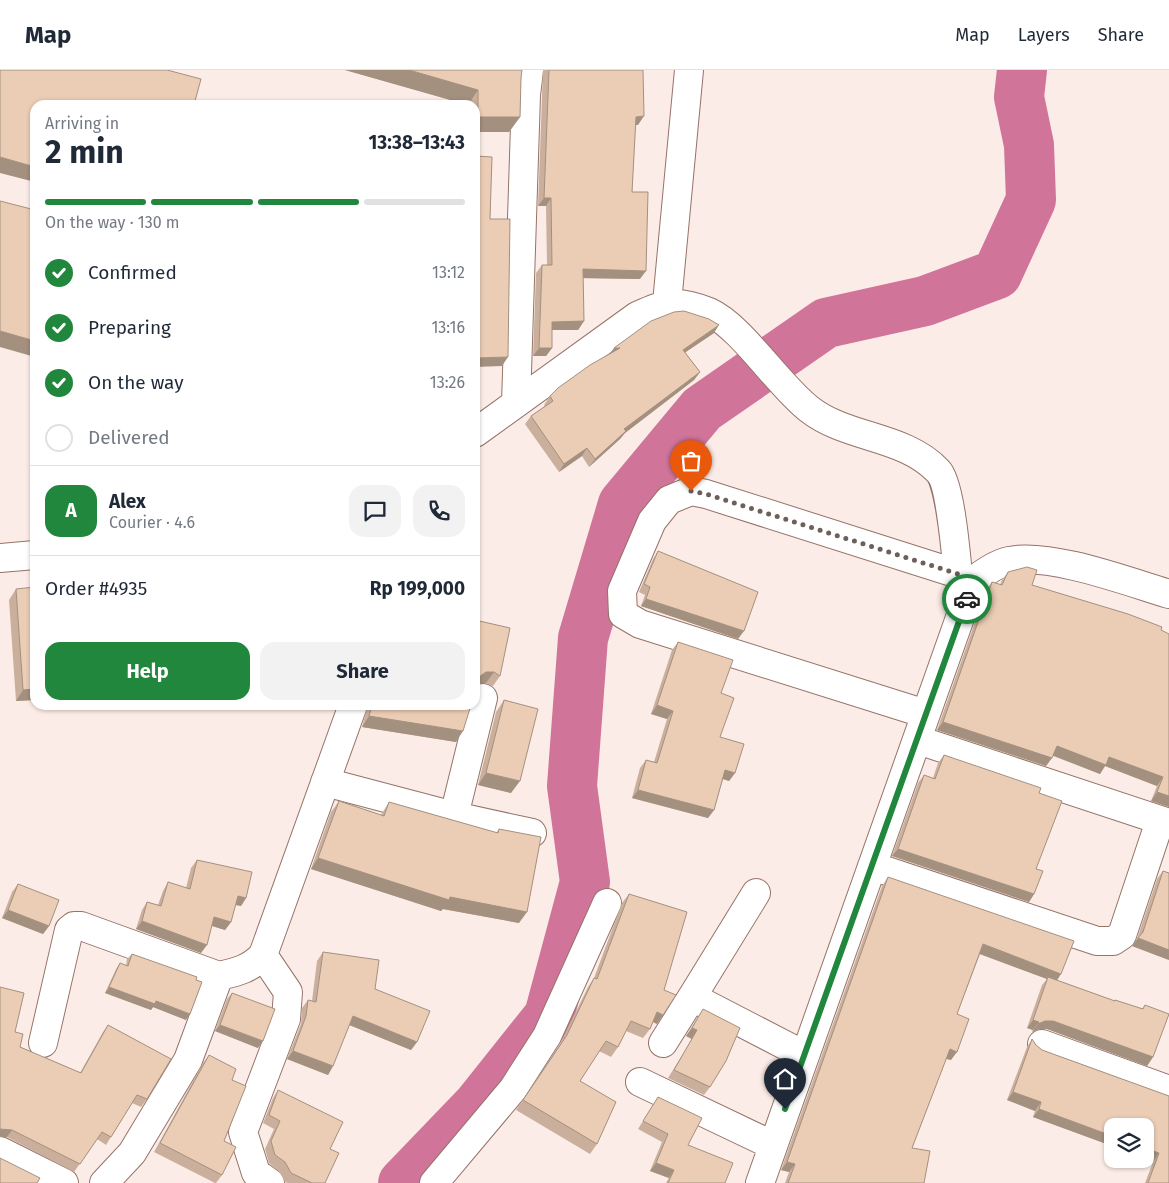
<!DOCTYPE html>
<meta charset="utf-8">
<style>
:root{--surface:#fff;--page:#f2f2f3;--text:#1f2937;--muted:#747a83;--line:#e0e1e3;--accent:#20873d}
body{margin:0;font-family:"Fira Sans",sans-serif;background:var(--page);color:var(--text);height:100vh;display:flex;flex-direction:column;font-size:19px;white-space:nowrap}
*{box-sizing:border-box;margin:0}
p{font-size:16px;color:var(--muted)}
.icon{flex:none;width:28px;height:28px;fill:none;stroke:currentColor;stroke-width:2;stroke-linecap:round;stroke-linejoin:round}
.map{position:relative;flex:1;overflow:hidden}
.sheet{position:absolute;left:30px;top:30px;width:450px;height:610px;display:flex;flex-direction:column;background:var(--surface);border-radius:15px;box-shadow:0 1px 4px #0004}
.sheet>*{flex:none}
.buttons{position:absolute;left:1104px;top:1048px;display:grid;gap:10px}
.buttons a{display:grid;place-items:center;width:50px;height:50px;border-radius:10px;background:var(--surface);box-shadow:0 1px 4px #0004;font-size:25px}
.pin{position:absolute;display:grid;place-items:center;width:42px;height:42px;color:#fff;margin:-51px -21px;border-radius:50% 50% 50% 0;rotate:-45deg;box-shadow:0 0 5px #0007}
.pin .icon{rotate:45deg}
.courier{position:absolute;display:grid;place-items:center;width:50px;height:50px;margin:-25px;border:4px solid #20873d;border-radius:50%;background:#fff;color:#222;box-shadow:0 1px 6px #0007}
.headline em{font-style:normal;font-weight:700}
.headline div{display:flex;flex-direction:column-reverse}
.headline{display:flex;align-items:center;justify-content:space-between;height:85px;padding:0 15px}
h1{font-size:32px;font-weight:700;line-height:38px}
.bar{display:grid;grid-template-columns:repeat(4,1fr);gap:8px 5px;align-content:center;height:60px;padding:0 15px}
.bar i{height:6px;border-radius:4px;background:var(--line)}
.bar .on{background:var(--accent)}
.bar p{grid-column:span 4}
.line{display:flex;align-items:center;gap:12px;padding:0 15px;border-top:1px solid var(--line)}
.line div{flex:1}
.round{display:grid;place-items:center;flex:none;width:52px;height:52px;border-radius:15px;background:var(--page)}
ol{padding:0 15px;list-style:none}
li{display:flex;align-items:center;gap:15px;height:55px}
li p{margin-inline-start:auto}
li .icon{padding:5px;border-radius:50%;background:var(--accent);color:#fff;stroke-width:4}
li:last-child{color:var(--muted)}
li i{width:28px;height:28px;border:2px solid var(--line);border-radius:50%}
.action{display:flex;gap:10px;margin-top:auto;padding:10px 15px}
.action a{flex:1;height:58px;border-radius:15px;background:var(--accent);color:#fff;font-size:20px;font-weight:700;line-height:58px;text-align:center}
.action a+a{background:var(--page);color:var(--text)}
header{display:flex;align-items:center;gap:30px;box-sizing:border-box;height:70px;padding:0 25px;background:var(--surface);border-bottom:1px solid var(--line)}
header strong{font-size:24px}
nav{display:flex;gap:28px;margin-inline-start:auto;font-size:18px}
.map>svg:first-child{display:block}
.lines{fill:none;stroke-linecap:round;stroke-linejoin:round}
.river{stroke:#d1749a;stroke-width:50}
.street-casing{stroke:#957368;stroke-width:30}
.street{stroke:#fff;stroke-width:28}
.wall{fill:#cab09c}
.shaded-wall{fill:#a4907f}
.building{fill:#ebcdb5;stroke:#a4907f}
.done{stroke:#6d5f5b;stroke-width:5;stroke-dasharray:0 9}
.route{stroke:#20873d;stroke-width:6}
</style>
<header>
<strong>Map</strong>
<nav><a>Map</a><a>Layers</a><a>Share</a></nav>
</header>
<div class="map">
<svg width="1169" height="1113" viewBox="0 0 1169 1113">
<rect width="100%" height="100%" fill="#fcece7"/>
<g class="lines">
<!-- river -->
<path class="river" d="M403,1113L478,1035L549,946L585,812L572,716L583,568L623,434L702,339L826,253L925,231L997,204L1031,130L1029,75L1019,27L1022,0"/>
<!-- street casing -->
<g class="street-casing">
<path id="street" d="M667,233L689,0
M516,333L526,25L529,0
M475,363L637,246C667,233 676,229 709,242C742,257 777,314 809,339C847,369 904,365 938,401C950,412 956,485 958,504L972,511
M0,488L35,485
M926,644L640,554L623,544L622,521L652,451L669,430L691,421L706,424L958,504
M918,670L1169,753
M325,712L454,746L532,763
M454,746L483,628
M872,796L1097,871H1113L1122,865L1160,751
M756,823L692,927L804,985
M263,885L288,922L286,949L243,1062L256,1103L270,1113
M43,973L69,860L74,856H81L219,906C237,902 250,899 263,885L353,635
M663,973L692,927
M1042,974L1169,1020
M640,1012L772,1075
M0,1081L64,1113
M104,1113L132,1083L188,990L219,906
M434,1113L513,1019L547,966L607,833
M760,1113L973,511C983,503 996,494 1009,491C1049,482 1129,512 1169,524"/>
</g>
<!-- street -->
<use href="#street" class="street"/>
</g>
<!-- wall -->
<path class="wall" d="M345,0L521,8L520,47L509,62H475V35H468Z
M543,0H643L638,55H635L632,122L640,209L583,208L584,251L578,260H552V278L546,286H533L536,203L542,195H547L546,136H538Z
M714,263L685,282L700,302L694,310L625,363L620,369L589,397L582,386L559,402L525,354L531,346L545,336L544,335L550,326Z
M658,481L738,569L641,536L645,525L639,522L653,489Z
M1008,502L1032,515L1161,560L1169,737L1151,731L1157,716L1105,696L1100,704L1053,685L1046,696L937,660L986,521L992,512L1000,515L1002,510Z
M16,519L35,630L16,631L9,530Z
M475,550L500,606L493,616L486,613H479L477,614Z
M678,572L721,623L720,667L735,703L729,711L723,709L714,740L708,748L632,728L640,698L646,690L654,692L667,649L651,644L672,580Z
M504,630L511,723L478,715L496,642Z
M368,635H471L456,672L362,657Z
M944,685L1039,723L1034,824L1029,832L892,786L918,713L924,705L933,708L938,693Z
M339,731L381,745L389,732L496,763L499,759L519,853L443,839L441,841L311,799L331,742Z
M197,790L246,828L241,836L235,835L231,852L225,860L212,856L201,883L136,859L142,840L147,832L158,835L163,821L168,812L186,818L191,798Z
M1163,801L1169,803V890L1132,876L1137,869L1157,809Z
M888,807L1057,910L1114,931L1115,930L1142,939L1145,935L1153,987L1147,996L1047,959H1039L1032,962L1033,960L1027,958L1042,915L1047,909L980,884L957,944L951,990L946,989L912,1078L924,1113H785L789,1102L781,1100L882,816Z
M18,814L49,856L43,864L2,848L12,822Z
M629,824L664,920L663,945L657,954L653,952L650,959L643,968L626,961L618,977L611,987L599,981L580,1011L597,1074L590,1084L516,1040L560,974L588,917L594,908L622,833Z
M323,882L375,919L417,972L411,980L349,955L333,996L328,1005L287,989L301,954L302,938L308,930L312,931L317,891Z
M132,884L186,950L153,937L151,940L105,923L116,899L120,893L126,896L127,889Z
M232,923L258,978L215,961L227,929Z
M703,939L710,1017L704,1025L668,1008L692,969L686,966Z
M108,955L147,1029L141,1037L132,1033L106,1075L97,1069L74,1102L7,1067L15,962L20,977L80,1003L103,962Z
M1032,969L1036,975L1042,980L1169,1026V1113H1145L1153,1092L1112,1056V1076L1033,1047L1035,1041L1007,1030L1027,977Z
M209,985L232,1010L224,1071L222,1105L216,1113H215L154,1082L203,993Z
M278,1020L330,1079L325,1113H288L285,1112L279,1101L269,1093L265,1079L274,1059L263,1053L273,1028Z
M658,1027L688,1075L725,1113H666L669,1108L650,1101L662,1072L638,1059Z"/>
<!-- shaded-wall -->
<path class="shaded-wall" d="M345,0H409L478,20L468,35Z
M644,46L638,55H630L636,47Z
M478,47H520L509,62H475V51Z
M0,87L35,97V112L0,103Z
M544,128H551L546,136H538Z
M583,199L646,201L640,209L577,208Z
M584,251L578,260H546L552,252Z
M719,255L714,263L677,288L683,280Z
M0,261L35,271V287L0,277Z
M539,278H552L546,286H533Z
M614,278H620L608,286Z
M508,287L502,296L475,297V288Z
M700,302L694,310L625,363L620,369L589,397L595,389L624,359Z
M587,378L582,386L559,402L564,394Z
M646,529L744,561L738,569L641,536Z
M486,602H494L486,613H479L475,615L479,607Z
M35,619V630L16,631L23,620Z
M272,635H319L317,638Z
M657,635L673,641L667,649L651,644Z
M369,646L463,661L456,672L362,657Z
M943,652L1052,688L1046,696L937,660Z
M1057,676L1109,687L1163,707L1157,716L1105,696L1100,704L1051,685Z
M725,700L735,703L729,711L720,708Z
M486,703L520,711L511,723L478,715Z
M638,720L714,740L708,748L632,728Z
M1157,722L1169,726V737L1151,731Z
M898,779L1034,824L1029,832L892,786Z
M318,788L527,842L519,853L443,839L441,841L311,799Z
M238,826L246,828L241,836L232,834Z
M8,840L49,856L43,864L2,848Z
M214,847L231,852L225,860L209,855Z
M142,851L207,875L201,883L136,859Z
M1138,868L1169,880V890L1132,876Z
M983,874L1061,904L1056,912L1048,907L1047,909L977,883Z
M109,917L156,931L190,944L186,950L153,937L151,940L105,923Z
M657,942L663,945L657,954L651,951Z
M353,946L417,972L411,980L347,954Z
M1033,950L1039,952L1033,960L1027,958Z
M1045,951H1053L1153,987L1147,996L1047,959H1039L1032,962L1038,954Z
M220,955L263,971L258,978L215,961Z
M692,958L697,960L692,969L686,966Z
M950,979L957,982L951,990L944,988Z
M293,981L333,996L328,1005L287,989Z
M1013,1022L1041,1032L1035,1041L1007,1030Z
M1039,1039L1112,1066V1076L1033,1047Z
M0,1059L12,1060L7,1067H0Z
M1145,1078L1159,1083L1153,1092L1145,1089Z
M787,1092L795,1094L789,1102L781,1100Z
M656,1093L674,1100L669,1108L650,1101Z"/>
<!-- building -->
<path class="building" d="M0,0H167L201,9L195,31L208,35H35V97L0,87Z
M409,0H522L521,8L520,47H478V20Z
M549,0H643L644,46L636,47L632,122H648L646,201L583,199L584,251L552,252V278H539L542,195H552L551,128H544Z
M475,86L492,87L490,149H510L508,287L475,288Z
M0,131L35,140V271L0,261Z
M684,241L709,249L719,255L683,280L700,302L624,359L626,361L595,389L587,378L564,394L531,346L553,331L550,326L558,318L590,295L620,278H614L651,251L674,242Z
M658,481L758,522L744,561L646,529L650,517L644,514Z
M1027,497L1037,500L1032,515L1128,544L1162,557L1161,560L1169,564V726L1157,722L1163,707L1109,687L1106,695L1057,676L1052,688L943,652L992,512L1002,515L1008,502Z
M35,517V619L23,620L16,519Z
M475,550L510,558L500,606L494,602H486L479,607L475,620Z
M678,572L733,590L721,623L734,628L720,667L744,674L735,703L725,700L714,740L638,720L646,690L657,693L673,641L657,635Z
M504,630L538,639L520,711L486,703Z
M372,635H471L463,661L369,646Z
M944,685L1041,718L1039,723L1062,731L1036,799L1043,801L1034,824L898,779L924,705L935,709Z
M339,731L384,746L389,732L498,763L499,759L541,767L527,842L450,827L449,830L318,788Z
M197,790L252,802L246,828L238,826L231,852L214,847L207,875L142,851L147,832L161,836L168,812L190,819Z
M1163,801L1169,803V880L1138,868L1143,862Z
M888,807L1074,871L1061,904L983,874L957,944L969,949L957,982L950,979L912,1078L930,1081L924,1113H788L795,1094L787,1092Z
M18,814L59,830L49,856L8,840Z
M629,824L687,842L664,920L676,925L663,945L657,942L650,959L631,951L618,977L606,971L580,1011L616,1032L597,1074L523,1030L567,965L594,908L597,909Z
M323,882L379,890L375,919L430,941L417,972L353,946L333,996L293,981L306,946L308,930L316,932Z
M132,884L197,907L196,910L202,912L190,944L156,931L155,934L109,917L120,893L128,896Z
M1048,907L1115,931V930L1143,939L1145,935L1169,944L1153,987L1053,951H1045L1038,954L1039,952L1033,950Z
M0,917L24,923L15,962L23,964L20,977L81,1003L108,955L171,989L147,1029L137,1025L111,1067L102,1062L80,1094L12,1060L0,1059Z
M232,923L275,939L263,971L220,955Z
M703,939L740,958L726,991L710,1017L674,1000L697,960L692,958Z
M1032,969L1036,975L1042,980L1169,1026V1113H1148L1159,1083L1145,1078V1056H1112V1066L1039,1039L1041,1032L1013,1022Z
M209,985L236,999L232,1010L246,1016L224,1071L236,1077L222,1105L160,1073Z
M278,1020L343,1052L330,1079L339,1083L325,1113H312L291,1103L285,1092L275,1085L271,1071L280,1051L269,1045Z
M658,1027L702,1048L688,1075L733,1093L725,1113H668L674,1100L656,1093L668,1064L643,1051Z
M0,1088L40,1108L37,1113H0Z"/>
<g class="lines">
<!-- done -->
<path class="done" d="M691,421L706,424L958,504L973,511L967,529"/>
<!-- route -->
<path class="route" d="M785,1039L967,529"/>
</g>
</svg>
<div class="buttons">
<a><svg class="icon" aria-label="layers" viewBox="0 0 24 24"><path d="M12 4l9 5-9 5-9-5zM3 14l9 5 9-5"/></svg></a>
</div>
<div class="pin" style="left:691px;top:421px;background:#ea580c"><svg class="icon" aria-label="bag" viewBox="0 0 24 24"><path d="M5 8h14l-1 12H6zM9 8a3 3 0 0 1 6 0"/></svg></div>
<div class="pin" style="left:785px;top:1039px;background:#1f2937"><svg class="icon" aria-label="home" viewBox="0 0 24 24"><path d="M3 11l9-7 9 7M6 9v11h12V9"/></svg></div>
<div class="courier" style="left:967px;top:529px"><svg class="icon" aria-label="car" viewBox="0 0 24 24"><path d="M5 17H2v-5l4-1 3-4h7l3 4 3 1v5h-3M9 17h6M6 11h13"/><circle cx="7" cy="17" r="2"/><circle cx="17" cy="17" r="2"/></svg></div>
<section class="sheet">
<div class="headline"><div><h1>2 min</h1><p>Arriving in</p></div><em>13:38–13:43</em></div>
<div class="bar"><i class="on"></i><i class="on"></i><i class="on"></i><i></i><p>On the way · 130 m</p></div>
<ol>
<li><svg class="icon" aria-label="check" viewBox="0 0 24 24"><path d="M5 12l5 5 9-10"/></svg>Confirmed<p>13:12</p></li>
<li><svg class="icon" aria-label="check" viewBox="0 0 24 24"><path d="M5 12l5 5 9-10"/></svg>Preparing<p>13:16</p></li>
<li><svg class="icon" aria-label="check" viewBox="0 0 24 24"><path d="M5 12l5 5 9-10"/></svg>On the way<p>13:26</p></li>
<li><i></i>Delivered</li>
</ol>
<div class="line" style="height:90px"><b class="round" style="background:var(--accent);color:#fff">A</b><div><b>Alex</b><p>Courier · 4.6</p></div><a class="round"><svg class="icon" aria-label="chat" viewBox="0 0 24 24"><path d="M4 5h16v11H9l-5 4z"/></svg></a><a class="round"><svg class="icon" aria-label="phone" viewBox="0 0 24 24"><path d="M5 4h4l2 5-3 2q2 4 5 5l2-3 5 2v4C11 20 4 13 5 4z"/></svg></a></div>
<div class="line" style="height:65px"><div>Order #4935</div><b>Rp 199,000</b></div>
<div class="action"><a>Help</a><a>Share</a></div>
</section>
</div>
